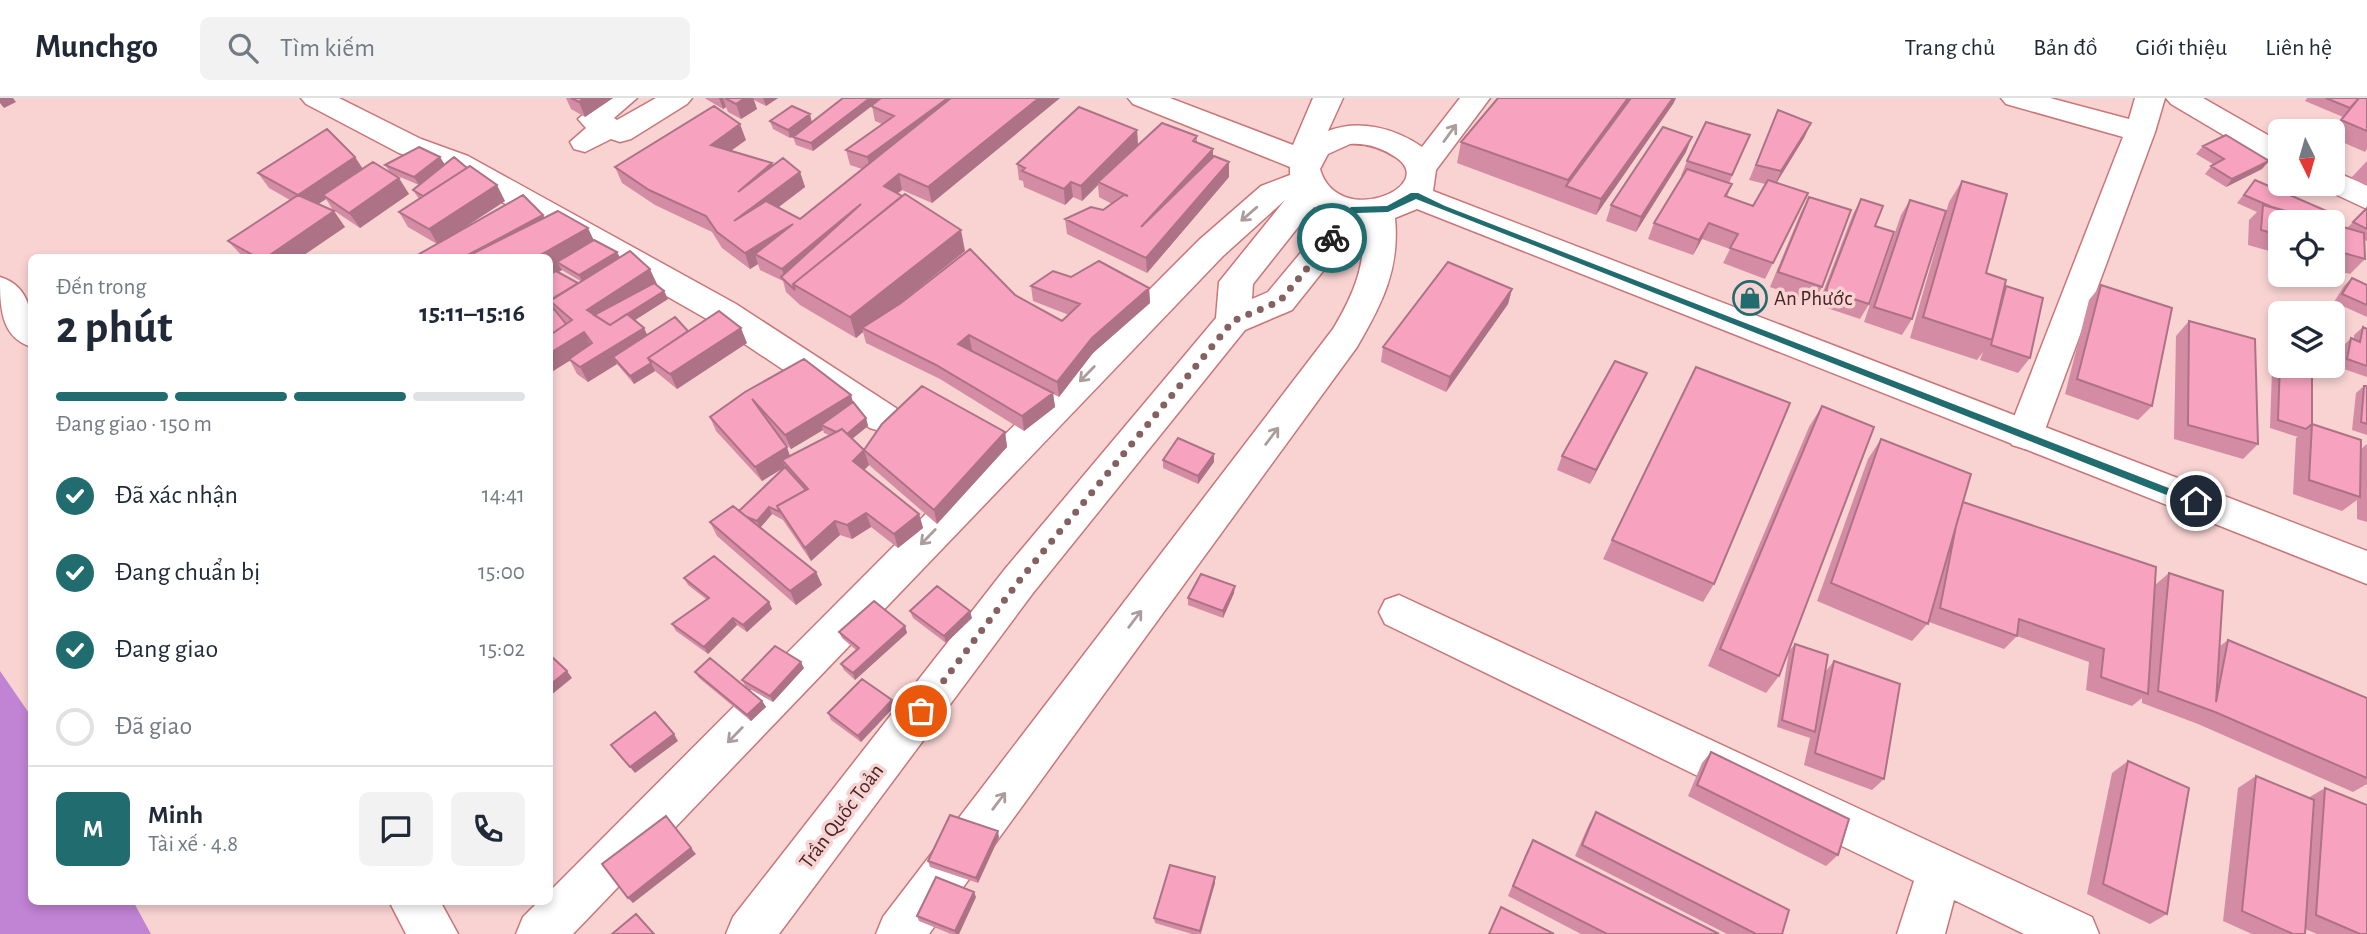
<!DOCTYPE html>
<html lang="vi">
<meta charset="utf-8">
<style>
:root{--surface:#fff;--page:#f2f2f3;--text:#1f2937;--muted:#747a83;--line:#e0e1e3;--accent:#206c6e}
body{margin:0;font-family:"Alegreya Sans",sans-serif;background:var(--page);color:var(--text);height:100vh;display:flex;flex-direction:column;font-size:26px;white-space:nowrap}
*{box-sizing:border-box;margin:0}
p{font-size:23px;color:var(--muted)}
.icon{flex:none;width:38px;height:38px;fill:none;stroke:currentColor;stroke-width:2;stroke-linecap:round;stroke-linejoin:round}
.map{position:relative;flex:1;overflow:hidden}
.drawer{position:absolute;left:28px;top:156px;width:525px;height:651px;display:flex;flex-direction:column;background:var(--surface);border-radius:10px;box-shadow:0 4px 10px #0003}
.drawer>*{flex:none}
.needle{width:46px;rotate:175deg}
.fabs{position:absolute;left:2268px;top:21px;display:grid;gap:14px}
.fabs a{display:grid;place-items:center;width:77px;height:77px;border-radius:10px;background:var(--surface);box-shadow:0 4px 10px #0003;font-size:35px}
.pin{position:absolute;display:grid;place-items:center;width:60px;height:60px;color:#fff;margin:-30px;border:4px solid #fff;border-radius:50%;box-shadow:0 2px 7px #0007}
.courier{position:absolute;display:grid;place-items:center;width:70px;height:70px;margin:-35px;border:5px solid #206c6e;border-radius:50%;background:#fff;color:#222;box-shadow:0 2px 9px #0007}
.headline em{font-style:normal;font-weight:700}
.headline div{display:flex;flex-direction:column-reverse}
.headline{display:flex;align-items:center;justify-content:space-between;height:119px;padding:0 28px}
h1{font-size:46px;font-weight:700;line-height:52px}
.bar{display:grid;grid-template-columns:repeat(4,1fr);gap:10px 7px;align-content:center;height:84px;padding:0 28px}
.bar i{height:9px;border-radius:5px;background:var(--line)}
.bar .current{background:var(--accent)}
.bar p{grid-column:span 4}
.line{display:flex;align-items:center;gap:18px;padding:0 28px;border-top:2px solid var(--line)}
.line div{flex:1}
.round{display:grid;place-items:center;flex:none;width:74px;height:74px;border-radius:10px;background:var(--page)}
ol{padding:0 28px;list-style:none}
li{display:flex;align-items:center;gap:21px;height:77px}
li p{margin-inline-start:auto}
li .icon{padding:7px;border-radius:50%;background:var(--accent);color:#fff;stroke-width:4}
li:last-child{color:var(--muted)}
li i{width:38px;height:38px;border:4px solid var(--line);border-radius:50%}
header{display:flex;align-items:center;gap:42px;box-sizing:border-box;height:98px;padding:0 35px;background:var(--surface);border-bottom:2px solid var(--line)}
header strong{font-size:33px}
nav{display:flex;gap:38px;margin-inline-start:auto;font-size:24px}
.search{width:490px;height:63px;background:var(--page);display:flex;align-items:center;gap:18px;box-sizing:border-box;padding:0 24px;border-radius:10px;color:var(--muted);font-size:26px}
.map>svg:first-child{display:block}
.water{fill:#c183d4}
.lines{fill:none;stroke-linecap:round;stroke-linejoin:round}
.minor-casing{stroke:#c97679;stroke-width:3}
.major-casing{stroke:#c97679;stroke-width:3}
.minor{fill:#fff;fill-rule:evenodd}
.major{fill:#fff;fill-rule:evenodd}
.wall{fill:#d48ca4;fill-rule:evenodd}
.shaded-wall{fill:#ad7286}
.building{fill:#f7a3bf;stroke:#ad7286;stroke-width:2}
.oneway{stroke:#ac9c9d}
.route{fill:#206c6e}
.done{stroke:#856162;stroke-width:7;stroke-dasharray:0 12.6}
.labels{text-anchor:middle;stroke-width:7;stroke-linejoin:round;paint-order:stroke}
.poi-label{font-size:21px;fill:#472426;stroke:#f8d3d2;text-anchor:start}
.street-label{font-size:21px;fill:#472426;stroke:#f8d3d2}
</style>
<header>
<strong>Munchgo</strong>
<div class="search"><svg class="icon" aria-label="search" viewBox="0 0 24 24"><circle cx="10" cy="10" r="6"/><path d="M15 15l6 6"/></svg>Tìm kiếm</div>
<nav><a>Trang chủ</a><a>Bản đồ</a><a>Giới thiệu</a><a>Liên hệ</a></nav>
</header>
<div class="map">
<svg width="2367" height="836" viewBox="0 0 2367 836">
<rect width="100%" height="100%" fill="#f8d3d2"/>
<!-- water -->
<path class="water" d="M0,573L31,618L32,803H133L151,836H0Z"/>
<g class="lines">
<!-- minor casing -->
<g class="minor-casing">
<path id="minor" d="M301,0H339L421,41L468,58L736,206L896,310L901,320L896,330L883,334L870,330L712,224L446,72L399,55L306,6Z
M603,0H637L614,20L617,22L656,0H692L687,6L631,41L620,44L611,41L585,54L574,51L570,44L586,30L578,21Z
M2001,0H2050L2129,21L2135,0H2165L2155,34L2043,337L2038,347L2025,351L2012,347L2007,337L2123,39L2006,6Z
M2166,0H2203L2280,44V67L2269,64L2171,6Z
M2333,73L2367,87V111L2322,90L2319,86H2333Z
M0,179C33,189 32,221 32,249C0,240 0,207 0,179Z
M1399,497L2092,819L2099,836H2024L1954,802L1945,836H1897L1914,783L1385,526L1379,514L1385,502Z
M389,803H440L458,836H406Z"/>
</g>
<!-- major casing -->
<g class="major-casing">
<path id="major" d="M1128,0H1170L1293,47L1313,0H1343L1328,33C1359,21 1395,30 1422,49L1460,0H1490L1436,72L1433,93L2367,453V486L1417,111L1395,120C1400,171 1382,206 1357,249L929,836H876L883,819L1333,231C1354,196 1367,165 1363,123L1292,212L1245,232L1033,495L779,836H726L733,819L1005,471L1216,220L1219,184L1285,102L1223,158L573,836H516L523,819L539,803H550V793L1199,142L1261,88L1290,77V69L1133,6ZM1350,46C1368,45 1382,50 1397,60C1438,90 1337,131 1320,71L1328,56ZM1314,109L1333,116L1268,194L1252,201L1253,186Z"/>
</g>
<!-- minor -->
<use href="#minor" class="minor"/>
<!-- major -->
<use href="#major" class="major"/>
</g>
<!-- wall -->
<path class="wall" d="M566,0H613L585,19L571,11Z
M705,0H778L766,8L754,2L757,11L741,21L728,14L726,9L723,11L706,1Z
M843,0H1060L932,105L902,92L897,95L965,153L894,210L1015,197L1062,223L1069,217L1033,203L1031,188L1071,179L1149,190L1150,205L1093,255L1059,299L1053,296L1055,309L1024,333L940,281L866,245L863,234L856,240L800,207L786,194L783,183L760,172L758,166L750,171L722,150L712,134L655,107L622,85L615,69L746,42L730,53L772,65L773,68L800,74L805,89L779,109L800,121L862,71L850,67L846,52L882,26L875,23L872,8L813,53L796,47L793,39L805,29L790,40L773,31L770,23L812,24Z
M1498,0H1676L1673,6L1596,117L1457,65L1461,44Z
M2307,0H2367V51L2365,54L2333,40V33H2331L2347,14L2343,19L2305,3Z
M1778,12L1811,25L1804,40L1776,85L1808,95L1765,181L1723,165L1730,151L1702,141L1693,157L1648,141L1654,125L1682,78H1681L1687,63L1750,37L1729,85L1732,86L1727,99L1753,108L1765,86L1749,82Z
M1137,32L1138,47L1197,38V44L1213,59L1229,79L1147,175L1067,136L1065,121L1103,112L1112,106L1099,99L1098,87L1082,103L1073,99L1065,107L1024,89L1023,83L1019,82L1017,66Z
M2203,48L2262,71L2226,89L2205,76L2213,66L2196,56Z
M1686,54L1636,134L1606,123L1611,107Z
M355,59L362,71L390,74L385,67L440,59L444,66L505,103L457,134L543,117L544,119L617,154L620,160L664,193L668,201L635,222L644,230L647,237L688,233L747,245L677,291L655,273L634,286L617,266L588,284L577,276L570,262L554,211L550,213V159L437,146L408,129L399,114L419,101L413,92L419,87L393,76L409,96L360,130L333,112L326,101L318,106L345,129L301,159H243L228,143L290,102L269,90L258,75ZM562,172L582,184L579,186L558,174Z
M2367,63V88L2351,80Z
M2255,82L2280,124V156L2248,147L2249,122L2257,114L2237,105Z
M1962,83L1986,175L2004,191L2006,188L2030,260L2018,275L1980,262L1983,254L1977,262L1910,240L1949,104Z
M1809,99L1822,189L1814,204L1770,189L1801,114Z
M1861,101L1875,128L1869,206L1860,221L1818,207L1853,116Z
M1910,102L1912,221L1902,237L1864,224L1901,117Z
M2367,110V143L2364,142L2365,161L2350,176L2333,172V126L2347,130Z
M2352,180L2367,187V219L2334,204L2344,188Z
M2101,187L2152,308L2138,322L2065,296L2089,202Z
M1512,191L1508,206L1446,294L1381,264L1383,249Z
M2189,223L2258,346L2243,361L2174,341L2176,238Z
M2363,229L2367,231V279L2338,269L2343,248L2351,240L2354,241V237Z
M2280,264L2312,326L2361,351L2367,346V424L2357,421V402L2342,413L2293,396L2296,340L2298,339L2270,330L2272,272Z
M1647,275L1640,290L1590,386L1557,372L1562,358Z
M2364,288H2367V337L2352,332L2356,295Z
M745,294L851,297L853,304L866,320L868,328L852,341L864,352L1005,334L1007,349L937,426L869,367L864,372L919,416L923,430L898,450L871,429L852,441L840,437L811,463L783,422L772,416L760,430L816,474L822,487L796,507L717,438L710,424L739,413L785,369L762,383L716,333L710,319ZM823,332L824,335L829,337L790,358L778,338L791,351Z
M1822,308L1779,578L1766,595L1708,568L1809,329Z
M1881,341L1963,404L2155,487L2169,475L2220,548L2228,542L2367,600V686L2353,694L2198,626L2142,605V600L2132,608L2086,592L2089,564L2017,538L2004,551L1929,524L1912,543L1817,503L1868,361Z
M1163,362L1214,364L1198,386L1163,370Z
M1612,442L1714,486L1703,504L1603,461Z
M684,480L769,504L772,511L747,534L737,527L708,556L676,533L672,526L706,501L688,487Z
M1234,495L1223,520L1188,507V500Z
M910,513L972,520L946,545L913,520Z
M905,528L907,535L855,582L844,572L841,566L856,552L842,540L839,534Z
M1795,546L1825,574L1834,563L1884,681L1872,692L1804,667L1810,640L1777,629L1789,553Z
M804,570L773,604L746,589L742,582Z
M695,574L762,603L766,609L751,623L699,580Z
M895,608L861,644L831,622L828,615Z
M1711,654L1838,757L1826,768L1688,698L1702,665Z
M2128,663L2167,816L2150,826L2087,796L2112,675Z
M2256,678L2308,700L2325,690L2367,836H2317L2305,831V836H2252L2223,823L2238,690Z
M1596,714L1782,836H1727L1575,758L1589,726Z
M999,739L978,785L930,769L928,763Z
M1533,742L1719,836H1581L1508,798L1527,753Z
M1215,779V785L1201,836H1192L1155,825L1154,820Z
M976,799L959,836H951L919,823L917,818Z"/>
<!-- shaded-wall -->
<path class="shaded-wall" d="M0,0H13L16,4L4,10L0,5Z
M584,0H613L585,19L579,4Z
M719,0H723L726,9L723,11Z
M745,0H753L757,11L741,21L736,6Z
M763,0H778L766,8Z
M870,0H882L813,53L811,45Z
M948,0H972L871,74L867,59Z
M1039,0H1060L932,105L928,89Z
M1628,0H1637L1566,88L1568,82Z
M1673,0H1676L1673,6L1596,117L1601,101Z
M810,16L812,25L790,40L788,32Z
M1811,25L1804,40L1774,89L1781,73Z
M740,26L746,42L717,63L711,47Z
M1137,32L1138,48L1098,84V87L1082,103L1081,88Z
M1692,39L1686,54L1636,134L1641,119Z
M1213,51V66L1141,129Z
M355,59L365,74L323,97L326,101L309,112L298,97Z
M440,59L445,67L419,87L414,79Z
M2269,63L2262,71L2226,89L2232,81Z
M1229,64V79L1147,175L1146,160Z
M772,65L777,80L738,94Z
M800,74L805,89L739,139L734,123Z
M899,76L902,92L888,103L884,88Z
M399,80L409,96L360,130L349,115Z
M1071,84L1073,99L1065,107L1064,91Z
M497,87L505,103L438,147L429,131Z
M861,106L865,122L787,186L782,171Z
M334,113L345,129L301,159H267Z
M543,117L551,133L464,159Z
M1709,125L1702,141L1693,157L1699,142Z
M793,126L755,156L758,166L750,171L745,155Z
M588,130L598,151L557,164L562,172L550,179V159H537Z
M961,132L965,153L866,232L862,230L863,234L856,240L850,219Z
M617,154L621,162L583,185L579,177Z
M650,171L657,186L600,223L587,212Z
M578,185L582,193L550,203L554,210L550,213V202Z
M1149,190L1150,205L1093,255L1059,299L1057,284L1092,240Z
M1512,191L1508,206L1446,294L1450,279Z
M664,193L668,201L613,236L609,228Z
M644,230L651,245L613,259L617,266L588,284L580,269Z
M741,230L747,245L677,291L670,276Z
M584,234L592,249L550,275V247Z
M969,237L972,252L961,261L958,246Z
M651,265L655,273L634,286L630,278Z
M1647,275L1640,290L1590,386L1596,372Z
M1053,295L1055,309L1024,333L1022,318Z
M851,297L855,312L821,327L823,332L791,351L785,337Z
M866,320L868,328L847,345L844,338Z
M1005,334L1007,349L937,426L934,412Z
M787,349L792,364L782,362L785,369L762,383L755,369Z
M864,352L869,367L858,378L853,363Z
M1214,356V364L1198,386V378Z
M769,409L772,416L760,430L757,423Z
M866,415L871,429L852,441L847,427Z
M919,416L923,430L898,450L894,436Z
M835,423L840,437L811,463L805,450Z
M816,474L822,487L796,507L790,493Z
M1235,488L1234,495L1223,520V513Z
M769,504L772,511L747,534L743,527Z
M970,513L972,520L946,545L944,538Z
M733,520L737,527L708,556L704,549Z
M905,528L907,535L855,582L853,575Z
M801,564L804,570L773,604L770,598Z
M567,573L572,580L550,598V587Z
M892,602L895,608L861,644L858,638Z
M762,603L766,609L751,623L747,617Z
M674,636L678,643L635,675L630,669Z
M998,733L999,739L978,785L976,780Z
M691,750L696,756L633,805L628,800Z
M1215,779V785L1200,836V833Z
M974,794L976,799L959,836H956L955,833Z"/>
<!-- building -->
<path class="building" d="M571,0H584L579,4Z
M725,0H745L736,6Z
M843,0H870L811,45L793,39Z
M881,0H948L867,59L846,52L894,18L871,8Z
M951,0H1039L928,89L899,76L884,88L902,98L793,186L795,192L781,179L861,106L782,171L755,156L793,126L745,155L717,134L706,118L649,92L615,69L714,8L740,26L711,47L772,65L738,94L783,60L800,74L734,123L766,103L800,121Z
M1498,0H1628L1568,82L1461,44Z
M1631,0H1673L1601,101L1566,88Z
M2326,0H2359L2350,10Z
M2359,0H2367V33L2341,22Z
M792,8L810,16L788,32L770,23Z
M1079,9L1137,32L1081,88L1071,84L1064,91L1022,73L1025,70L1017,66Z
M1778,12L1811,25L1781,73L1756,67Z
M1706,24L1750,37L1732,77L1687,63Z
M1162,25L1197,38L1193,43L1213,51L1141,129L1214,58L1229,64L1146,160L1065,121L1091,109L1103,112L1124,97L1128,98L1098,84Z
M1663,29L1692,39L1641,119L1611,107Z
M327,31L355,59L298,97L334,113L267,159H256L228,143L298,97L258,75Z
M2226,37L2269,63L2232,81L2211,68L2224,61L2203,48Z
M419,49L440,59L414,79L385,67Z
M454,59L467,70L423,98L413,92Z
M373,64L399,80L349,115L323,97Z
M470,68L497,87L429,131L399,114Z
M1687,71L1732,86L1725,98L1753,108L1768,82L1808,95L1773,165L1730,150L1738,136L1709,125L1699,142L1654,125Z
M2255,82L2338,118L2333,125L2325,124L2272,109L2244,97Z
M1962,83L2007,96L1986,175L2006,182L1992,242L1923,219Z
M905,96L961,132L850,219L793,186Z
M523,97L543,117L464,159H414Z
M1809,99L1851,112L1822,189L1778,174Z
M1861,101L1883,108L1875,128L1894,134L1869,206L1826,192Z
M1910,102L1946,113L1912,221L1874,209Z
M2263,107L2325,124H2280V137L2261,132Z
M2367,110V131L2353,124Z
M558,113L588,130L537,159H466Z
M2333,126L2364,135L2365,161L2333,152Z
M594,142L617,154L579,177L557,164Z
M970,151L1015,197L1062,223L1080,206L1031,188L1053,173L1071,179L1099,163L1149,190L1092,240L1057,284L969,237L958,246L1053,295L1022,318L936,267L862,230L901,205Z
M630,153L650,171L587,212L610,227L627,216L644,230L580,269L569,261L592,245L584,234L550,255V237L572,222L550,203Z
M1448,164L1512,191L1450,279L1383,249Z
M556,173L578,185L550,202V176Z
M2352,180L2367,187V207L2342,196Z
M654,185L664,193L610,227L594,217Z
M2101,187L2172,210L2152,308L2077,281Z
M2006,188L2043,200L2030,260L1991,247Z
M554,211L566,226L550,237V213Z
M719,213L741,230L670,276L648,260Z
M675,219L688,233L648,260L651,265L630,278L613,259Z
M2189,223L2255,241L2258,346L2188,327Z
M2363,229L2367,231V268L2347,261L2351,240L2360,244Z
M804,261L851,297L785,337L752,301L787,349L755,369L710,319L745,294Z
M1615,263L1647,275L1596,372L1562,358Z
M2280,264V268H2294L2312,273V326L2306,331L2278,322Z
M1696,269L1790,305L1714,486L1612,442Z
M922,288L1005,334L934,412L864,352L882,326Z
M2364,288H2367V326L2361,324Z
M853,304L866,320L847,336L842,331L836,334L821,327Z
M1822,308L1874,329L1779,578L1720,551Z
M2312,326L2361,342L2360,399L2309,382Z
M842,331L864,352L853,363L919,416L894,436L866,415L847,427L835,423L805,450L777,408L808,391L782,362Z
M1178,340L1214,356L1198,378L1163,362Z
M1881,341L1971,376L1928,526L1831,485Z
M785,369L806,392L777,408L780,414L769,409L757,423L747,419L739,413Z
M1963,404L2156,469L2148,596L2101,579L2104,551L2019,521L2017,538L1940,510L1956,428Z
M733,408L816,474L790,493L710,424Z
M714,458L769,504L743,527L733,520L704,549L672,526L709,500L684,480Z
M2169,475L2223,493L2216,604L2228,542L2367,600V680L2215,614L2158,593Z
M1201,476L1235,488L1223,513L1188,500Z
M937,488L970,513L944,538L910,513Z
M874,503L905,528L853,575L841,566L859,550L839,534Z
M1795,546L1828,557L1815,634L1782,622Z
M775,548L801,564L770,598L742,582Z
M550,557L567,573L550,587Z
M710,560L762,603L747,617L695,574Z
M1834,563L1900,586L1884,681L1815,655Z
M862,581L892,602L858,638L828,615Z
M655,614L674,636L630,669L611,647Z
M1711,654L1849,721L1838,757L1697,687Z
M2128,663L2189,690L2167,816L2103,786Z
M2256,678L2314,702L2305,836H2293L2242,813Z
M2325,690L2367,707V836H2360L2316,817Z
M1596,714L1789,812L1782,836H1756L1582,747Z
M950,717L998,733L976,780L928,763Z
M666,718L691,750L628,800L602,766Z
M1533,742L1719,836H1607L1513,788Z
M1170,767L1215,779L1200,833L1154,820Z
M936,779L974,794L955,833L917,818Z
M1501,809L1554,836H1489Z
M636,816L654,836H612Z"/>
<!-- one-way arrows -->
<defs><path id="oneway-shaft" d="M-6 0H5M1.5-3L5.5 0L1.5 3" fill="none" stroke-width="1.6" stroke-linecap="round" stroke-linejoin="round" transform="scale(1.75)"/></defs>
<g class="oneway">
<use href="#oneway-shaft" transform="translate(1450 35) rotate(-54)"/>
<use href="#oneway-shaft" transform="translate(1249 116) rotate(139)"/>
<use href="#oneway-shaft" transform="translate(1087 276) rotate(134)"/>
<use href="#oneway-shaft" transform="translate(1272 338) rotate(-53)"/>
<use href="#oneway-shaft" transform="translate(928 439) rotate(134)"/>
<use href="#oneway-shaft" transform="translate(1135 521) rotate(-53)"/>
<use href="#oneway-shaft" transform="translate(735 637) rotate(134)"/>
<use href="#oneway-shaft" transform="translate(999 703) rotate(-53)"/>
</g>
<!-- route -->
<path class="route" d="M1411,95H1418L1445,108L2202,403L2200,407H2192L1416,101L1388,114L1357,115L1335,142L1327,140L1351,109L1387,108Z"/>
<g class="lines">
<!-- done -->
<path class="done" d="M921,613L1019,483L1233,223L1280,203L1332,140"/>
</g>
<!-- icons -->
<defs>
<g id="shop-ring" transform="scale(1.75)"><circle r="9.5" fill="#f8d3d2" stroke="#206c6e" stroke-width="1.5"/><path d="M-5-2.5h2.3a2.7 3.5 0 0 1 5.4 0H5L5.5 6h-11ZM-1.5-2.5h3a1.5 2.3 0 0 0-3 0Z" fill="#206c6e"/></g>
</defs>
<g fill-rule="evenodd">
<use href="#shop-ring" x="1750" y="200"/>
</g>
<g class="labels">
<!-- poi labels -->
<g class="poi-label">
<text x="1774" y="207">An Phước</text>
</g>
<!-- street labels -->
<g class="street-label">
<text transform="translate(841 718) rotate(-53)" y="7">Trần Quốc Toản</text>
</g>
</g>
</svg>
<div class="fabs">
<a><svg class="needle" viewBox="-14 -14 28 28"><path d="M0-13l5 13h-10z" fill="#e53935"/><path d="M0 13l5-13h-10z" fill="#747a83"/></svg></a>
<a><svg class="icon" aria-label="locate" viewBox="0 0 24 24"><circle cx="12" cy="12" r="6"/><path d="M12 2v4M12 18v4M2 12h4M18 12h4"/></svg></a>
<a><svg class="icon" aria-label="layers" viewBox="0 0 24 24"><path d="M12 4l9 5-9 5-9-5zM3 14l9 5 9-5"/></svg></a>
</div>
<div class="pin" style="left:921px;top:613px;background:#ea580c"><svg class="icon" aria-label="bag" viewBox="0 0 24 24"><path d="M5 8h14l-1 12H6zM9 8a3 3 0 0 1 6 0"/></svg></div>
<div class="pin" style="left:2196px;top:403px;background:#1f2937"><svg class="icon" aria-label="home" viewBox="0 0 24 24"><path d="M3 11l9-7 9 7M6 9v11h12V9"/></svg></div>
<div class="courier" style="left:1332px;top:140px"><svg class="icon" aria-label="bike" viewBox="0 0 24 24"><circle cx="6" cy="16" r="4"/><circle cx="18" cy="16" r="4"/><path d="M6 16l4-8h5l3 8M10 8l3 8H6M13 5h3"/></svg></div>
<section class="drawer">
<div class="headline"><div><h1>2 phút</h1><p>Đến trong</p></div><em>15:11–15:16</em></div>
<div class="bar"><i class="current"></i><i class="current"></i><i class="current"></i><i></i><p>Đang giao · 150 m</p></div>
<ol>
<li><svg class="icon" aria-label="check" viewBox="0 0 24 24"><path d="M5 12l5 5 9-10"/></svg>Đã xác nhận<p>14:41</p></li>
<li><svg class="icon" aria-label="check" viewBox="0 0 24 24"><path d="M5 12l5 5 9-10"/></svg>Đang chuẩn bị<p>15:00</p></li>
<li><svg class="icon" aria-label="check" viewBox="0 0 24 24"><path d="M5 12l5 5 9-10"/></svg>Đang giao<p>15:02</p></li>
<li><i></i>Đã giao</li>
</ol>
<div class="line" style="height:126px"><b class="round" style="background:var(--accent);color:#fff">M</b><div><b>Minh</b><p>Tài xế · 4.8</p></div><a class="round"><svg class="icon" aria-label="chat" viewBox="0 0 24 24"><path d="M4 5h16v11H9l-5 4z"/></svg></a><a class="round"><svg class="icon" aria-label="phone" viewBox="0 0 24 24"><path d="M5 4h4l2 5-3 2q2 4 5 5l2-3 5 2v4C11 20 4 13 5 4z"/></svg></a></div>
</section>
</div>
